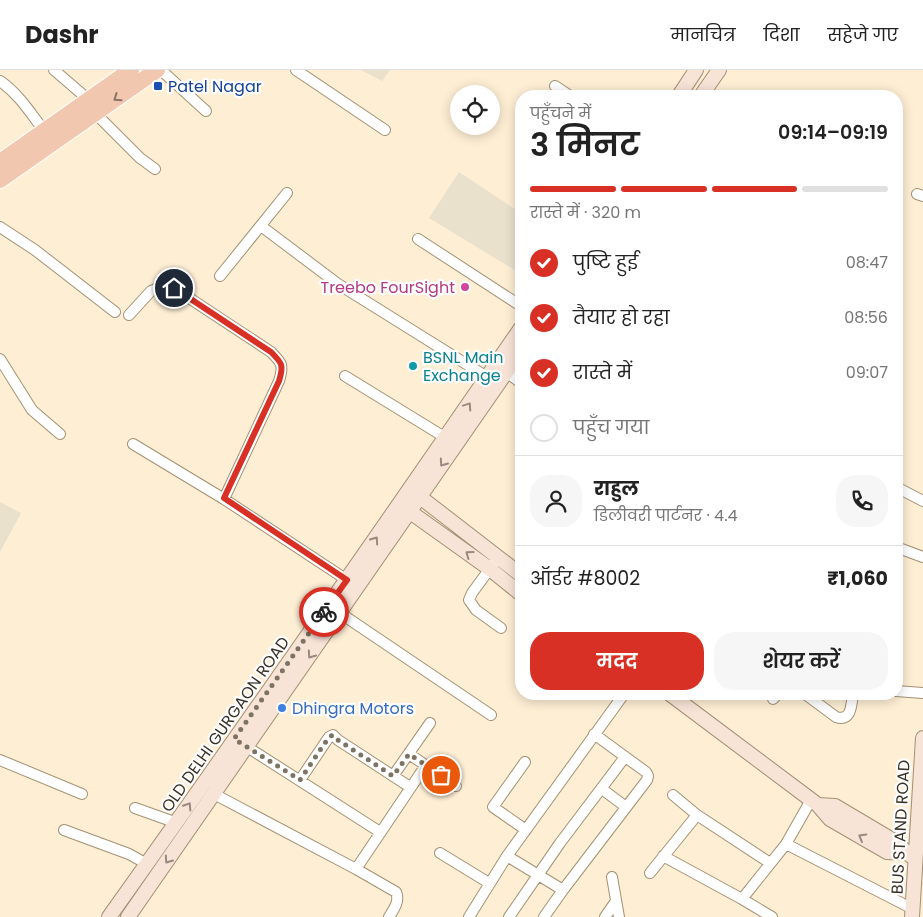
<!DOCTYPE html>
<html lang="hi">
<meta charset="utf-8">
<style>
:root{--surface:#fff;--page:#f6f6f6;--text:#222;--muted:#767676;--line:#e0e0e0;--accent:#d93025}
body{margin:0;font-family:Poppins,"Noto Sans Devanagari",sans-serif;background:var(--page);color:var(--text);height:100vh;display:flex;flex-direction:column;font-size:19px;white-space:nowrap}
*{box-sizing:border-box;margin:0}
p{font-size:16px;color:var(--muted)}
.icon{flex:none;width:28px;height:28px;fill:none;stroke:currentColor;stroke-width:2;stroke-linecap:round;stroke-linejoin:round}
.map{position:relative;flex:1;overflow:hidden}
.details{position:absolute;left:515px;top:20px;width:388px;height:610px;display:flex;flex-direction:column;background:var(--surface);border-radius:20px;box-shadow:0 2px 12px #0003}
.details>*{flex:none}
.controls{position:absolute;left:450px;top:15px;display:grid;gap:10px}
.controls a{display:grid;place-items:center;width:50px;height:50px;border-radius:50%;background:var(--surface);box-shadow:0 2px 12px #0003;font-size:25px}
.pin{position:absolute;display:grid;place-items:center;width:42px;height:42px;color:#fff;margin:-21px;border:2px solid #fff;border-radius:50%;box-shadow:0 1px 5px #0007}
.courier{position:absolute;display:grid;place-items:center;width:50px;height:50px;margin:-25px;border:4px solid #d93025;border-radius:50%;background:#fff;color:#222;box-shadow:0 1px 6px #0007}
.headline em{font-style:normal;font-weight:600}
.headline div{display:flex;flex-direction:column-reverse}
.headline{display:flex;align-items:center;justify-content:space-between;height:85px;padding:0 15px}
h1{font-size:32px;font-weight:600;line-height:38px}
.bar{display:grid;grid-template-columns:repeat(4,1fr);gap:8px 5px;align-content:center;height:60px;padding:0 15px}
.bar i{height:6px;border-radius:4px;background:var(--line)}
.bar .on{background:var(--accent)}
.bar p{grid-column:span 4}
.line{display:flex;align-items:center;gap:12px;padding:0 15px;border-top:1px solid var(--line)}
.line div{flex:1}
.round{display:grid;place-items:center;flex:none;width:52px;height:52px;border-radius:20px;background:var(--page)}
ol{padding:0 15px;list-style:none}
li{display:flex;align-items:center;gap:15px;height:55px}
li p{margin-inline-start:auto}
li .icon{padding:5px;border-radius:50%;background:var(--accent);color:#fff;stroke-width:4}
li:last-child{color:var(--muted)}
li i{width:28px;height:28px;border:2px solid var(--line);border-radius:50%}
.primary-button{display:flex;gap:10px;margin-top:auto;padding:10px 15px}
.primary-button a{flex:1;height:58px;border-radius:20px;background:var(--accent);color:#fff;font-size:20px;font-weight:600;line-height:58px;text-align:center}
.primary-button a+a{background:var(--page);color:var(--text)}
header{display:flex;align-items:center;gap:30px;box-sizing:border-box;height:70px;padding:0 25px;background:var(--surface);border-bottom:1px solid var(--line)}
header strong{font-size:24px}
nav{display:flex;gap:28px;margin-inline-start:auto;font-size:18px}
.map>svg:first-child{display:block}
.commercial{fill:#eae1cd}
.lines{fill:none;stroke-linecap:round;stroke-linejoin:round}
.street-casing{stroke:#a39173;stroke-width:12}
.secondary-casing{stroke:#a39173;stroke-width:16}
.primary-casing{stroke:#fff;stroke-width:18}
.street{stroke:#fff;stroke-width:10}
.secondary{stroke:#f8e3d7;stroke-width:14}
.primary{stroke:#f1c7af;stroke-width:16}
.oneway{stroke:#8b7463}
.oneway2{stroke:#988a7e}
.done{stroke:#7d7362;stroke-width:5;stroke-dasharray:0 9}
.route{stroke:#d93025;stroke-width:6}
.transit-dot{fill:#1a4fb4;stroke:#fdfdfd;stroke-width:2}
.hotel-dot{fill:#d1479c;stroke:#fdfdfd;stroke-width:2}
.culture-dot{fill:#0f9aa8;stroke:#fdfdfd;stroke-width:2}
.shop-dot{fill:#3f7fe0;stroke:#fdfdfd;stroke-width:2}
.labels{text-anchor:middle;stroke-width:4.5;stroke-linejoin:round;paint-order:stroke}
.transit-label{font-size:16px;fill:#164399;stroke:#fdfdfd;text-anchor:start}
.hotel-label{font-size:16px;fill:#b23c85;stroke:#fdfdfd;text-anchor:end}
.culture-label{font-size:16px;fill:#0d838f;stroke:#fdfdfd;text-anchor:start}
.shop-label{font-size:16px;fill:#366cbe;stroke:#fdfdfd;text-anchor:start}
.street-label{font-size:16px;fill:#383124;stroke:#fdfdfd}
</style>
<header>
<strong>Dashr</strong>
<nav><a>मानचित्र</a><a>दिशा</a><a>सहेजे गए</a></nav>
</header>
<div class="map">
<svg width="923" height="847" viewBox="0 0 923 847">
<rect width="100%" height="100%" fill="#fdeed4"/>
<!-- commercial -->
<path class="commercial" d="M361,0H390L382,11Z
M459,102L521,143V204L429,148Z
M0,432L21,443L0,482Z"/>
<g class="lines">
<!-- street casing -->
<g class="street-casing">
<path id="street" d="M54,0L89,30
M161,0L206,41
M296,0L385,60
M0,11C19,24 31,44 45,62
M555,16L570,26
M95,43L140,88L155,99
M917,124L923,126
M261,156L338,214L487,307
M0,157L35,180L115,242
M418,169L521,236
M220,206L287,123
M129,245L151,221L163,216L174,218L271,282C282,293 284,295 279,311L224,429
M0,289L32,340L60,364
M501,298L521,313
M345,306L446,368
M133,374L224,429L347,510
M896,417L923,431
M896,477L923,487
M494,493L472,523L469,530L476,540L501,558
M340,543L491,645
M896,621L923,623
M805,624L836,647C852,652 851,635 853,624
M773,629L778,624
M241,673L380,762
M409,684L456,716
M0,690L82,724
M525,692L493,737L526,760
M393,706L430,653
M300,710L329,667L333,665L338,670L410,717
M602,719L626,737
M214,724L356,799L396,822C400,831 394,839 389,847
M673,725L697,745L770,793
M135,738L177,753
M64,760L129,784L147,794
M786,774L913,839
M440,783L489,813
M507,786L563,820
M663,786L742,829L772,847
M356,799L426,695
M650,803L697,745
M612,807L619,847
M742,829L786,774L811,730
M469,847L507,786L624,624
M509,847L560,773L625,687
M544,847L563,820L647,710L648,706L646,702L594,664
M605,847L616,831"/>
</g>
<!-- secondary casing -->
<g class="secondary-casing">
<path id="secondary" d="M679,26L696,0
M701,26L719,0
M420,427L521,505
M409,441L490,499L521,524
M670,624L818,735L830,749L887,782L906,783
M818,735L835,736L894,771L911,786
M109,847C248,652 385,455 521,258
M128,847L521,281
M912,847L923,668"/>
</g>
<!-- primary casing -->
<g class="primary-casing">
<path id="primary" d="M0,92L131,0
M0,110L157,0"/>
</g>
<!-- street -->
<use href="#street" class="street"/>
<!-- secondary -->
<use href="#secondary" class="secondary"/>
<!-- primary -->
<use href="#primary" class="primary"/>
</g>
<!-- one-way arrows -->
<defs><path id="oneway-chevron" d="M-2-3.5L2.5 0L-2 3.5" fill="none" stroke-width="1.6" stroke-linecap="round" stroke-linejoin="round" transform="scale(1.25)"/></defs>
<use class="oneway" href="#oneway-chevron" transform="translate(117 28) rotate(145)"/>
<g class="oneway2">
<use href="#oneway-chevron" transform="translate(468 336) rotate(-56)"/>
<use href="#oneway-chevron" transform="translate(443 393) rotate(125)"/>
<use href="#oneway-chevron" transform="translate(375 470) rotate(-55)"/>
<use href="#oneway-chevron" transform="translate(469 484) rotate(-144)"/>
<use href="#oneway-chevron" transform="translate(311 585) rotate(125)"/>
<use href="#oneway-chevron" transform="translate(188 736) rotate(-57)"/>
<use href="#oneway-chevron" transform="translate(862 767) rotate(-150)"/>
<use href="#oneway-chevron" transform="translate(168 790) rotate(125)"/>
</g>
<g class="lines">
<!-- done -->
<path class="done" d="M324,542L234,669L300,710L329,667L333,665L338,670L393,706L409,684L441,705"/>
<!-- route -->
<path class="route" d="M174,218L271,282C282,293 284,295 279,311L224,428L347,510L324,542"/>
</g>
<!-- markers -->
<rect class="transit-dot" x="153" y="11" width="10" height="10" rx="2.5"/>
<circle class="hotel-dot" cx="465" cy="217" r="5"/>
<circle class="culture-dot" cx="413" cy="296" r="5"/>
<circle class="shop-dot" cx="282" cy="638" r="5"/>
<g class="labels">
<!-- transit labels -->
<g class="transit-label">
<text x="168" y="22">Patel Nagar</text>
</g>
<!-- hotel labels -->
<g class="hotel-label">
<text x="455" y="223">Treebo FourSight</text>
</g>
<!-- culture labels -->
<g class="culture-label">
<text x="423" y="293">BSNL Main<tspan x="423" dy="18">Exchange</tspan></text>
</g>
<!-- shop labels -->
<g class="shop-label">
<text x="292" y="644">Dhingra Motors</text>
</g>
<!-- street labels -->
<g class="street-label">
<text transform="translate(225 654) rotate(-55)" y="6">OLD DELHI GURGAON ROAD</text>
<text transform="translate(900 757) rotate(-87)" y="6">BUS STAND ROAD</text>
</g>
</g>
</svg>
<div class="controls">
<a><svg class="icon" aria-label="locate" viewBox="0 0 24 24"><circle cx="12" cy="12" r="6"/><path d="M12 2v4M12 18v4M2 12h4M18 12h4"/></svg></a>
</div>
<div class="pin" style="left:441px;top:705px;background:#ea580c"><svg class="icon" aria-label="bag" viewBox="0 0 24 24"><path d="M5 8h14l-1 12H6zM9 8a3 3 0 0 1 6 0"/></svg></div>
<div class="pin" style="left:174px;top:218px;background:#1f2937"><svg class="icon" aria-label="home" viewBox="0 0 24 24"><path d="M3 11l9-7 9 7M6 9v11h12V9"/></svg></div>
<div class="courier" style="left:324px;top:542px"><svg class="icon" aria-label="bike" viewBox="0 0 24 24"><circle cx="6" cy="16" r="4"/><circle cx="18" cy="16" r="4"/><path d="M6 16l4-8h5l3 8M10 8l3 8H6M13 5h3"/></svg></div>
<section class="details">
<div class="headline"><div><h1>3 मिनट</h1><p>पहुँचने में</p></div><em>09:14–09:19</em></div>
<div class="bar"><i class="on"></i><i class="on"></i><i class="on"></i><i></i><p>रास्ते में · 320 m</p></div>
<ol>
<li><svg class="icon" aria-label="check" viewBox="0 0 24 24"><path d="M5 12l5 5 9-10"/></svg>पुष्टि हुई<p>08:47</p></li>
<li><svg class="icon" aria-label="check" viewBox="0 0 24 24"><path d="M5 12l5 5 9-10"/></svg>तैयार हो रहा<p>08:56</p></li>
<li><svg class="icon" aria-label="check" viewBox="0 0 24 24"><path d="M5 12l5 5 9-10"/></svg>रास्ते में<p>09:07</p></li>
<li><i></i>पहुँच गया</li>
</ol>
<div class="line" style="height:90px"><a class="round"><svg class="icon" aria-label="person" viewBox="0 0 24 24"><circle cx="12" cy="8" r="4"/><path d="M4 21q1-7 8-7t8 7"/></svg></a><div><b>राहुल</b><p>डिलीवरी पार्टनर · 4.4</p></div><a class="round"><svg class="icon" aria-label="phone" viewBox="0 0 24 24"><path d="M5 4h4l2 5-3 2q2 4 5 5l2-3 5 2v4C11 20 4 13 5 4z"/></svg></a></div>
<div class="line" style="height:65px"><div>ऑर्डर #8002</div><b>₹1,060</b></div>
<div class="primary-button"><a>मदद</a><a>शेयर करें</a></div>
</section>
</div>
